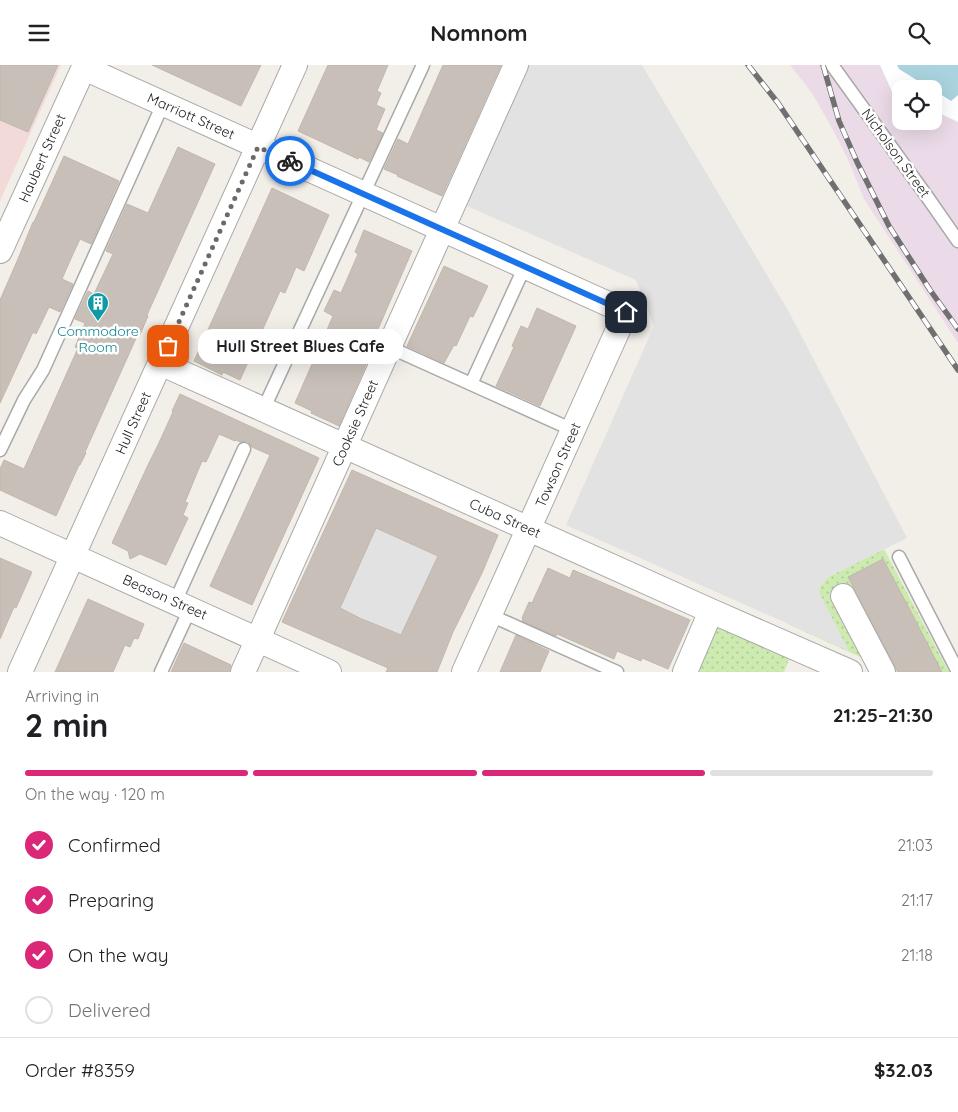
<!DOCTYPE html>
<meta charset="utf-8">
<style>
:root{--surface:#fff;--page:#f2f2f2;--text:#202124;--muted:#757577;--line:#e0e0e0;--accent:#db2777}
body{margin:0;font-family:Quicksand,sans-serif;background:var(--page);color:var(--text);height:100vh;display:flex;flex-direction:column;font-size:19px;white-space:nowrap}
*{box-sizing:border-box;margin:0}
p{font-size:16px;color:var(--muted)}
.icon{flex:none;width:28px;height:28px;fill:none;stroke:currentColor;stroke-width:2;stroke-linecap:round;stroke-linejoin:round}
.map{position:relative;height:607px;overflow:hidden}
.panel{display:flex;flex-direction:column;background:var(--surface);flex:1}
.panel>*{flex:none}
.fabs{position:absolute;left:892px;top:15px;display:grid;gap:10px}
.fabs a{display:grid;place-items:center;width:50px;height:50px;border-radius:10px;background:var(--surface);box-shadow:0 5px 20px #0002;font-size:25px}
.pin{position:absolute;display:grid;place-items:center;width:42px;height:42px;color:#fff;margin:-21px;border-radius:10px;box-shadow:0 2px 8px #0006}
.courier{position:absolute;display:grid;place-items:center;width:50px;height:50px;margin:-25px;border:4px solid #1a73e8;border-radius:50%;background:#fff;color:#222;box-shadow:0 1px 6px #0007}
.bubble{position:absolute;height:35px;border-radius:15px;background:var(--surface);box-shadow:0 5px 20px #0002;font-size:16px;font-weight:800;line-height:35px;text-align:center}
.head em{font-style:normal;font-weight:800}
.head div{display:flex;flex-direction:column-reverse}
.head{display:flex;align-items:center;justify-content:space-between;height:85px;padding:0 25px}
h1{font-size:32px;font-weight:800;line-height:38px}
.bar{display:grid;grid-template-columns:repeat(4,1fr);gap:8px 5px;align-content:center;height:60px;padding:0 25px}
.bar i{height:6px;border-radius:4px;background:var(--line)}
.bar .current{background:var(--accent)}
.bar p{grid-column:span 4}
.line{display:flex;align-items:center;gap:12px;padding:0 25px;border-top:1px solid var(--line)}
.line div{flex:1}
ol{padding:0 25px;list-style:none}
li{display:flex;align-items:center;gap:15px;height:55px}
li p{margin-inline-start:auto}
li .icon{padding:5px;border-radius:50%;background:var(--accent);color:#fff;stroke-width:4}
li:last-child{color:var(--muted)}
li i{width:28px;height:28px;border:2px solid var(--line);border-radius:50%}
header{display:flex;justify-content:space-between;align-items:center;height:65px;padding:0 25px;background:var(--surface);font-size:22px;font-weight:800}
.map>svg:first-child{display:block}
.commercial{fill:#f2dad9}
.industrial{fill:#ebdbe8}
.grass{fill:url(#grass-dots)}
.parking{fill:#e2e2e2}
.water{fill:#aad3df}
.pier{fill:#fff}
.building{fill:#c7bfb8;stroke:#c4b6ab;fill-rule:evenodd}
.lines{fill:none;stroke-linecap:round;stroke-linejoin:round}
.lane-casing{stroke:#a9a9a9;stroke-width:15}
.street-casing{stroke:#a9a9a9;stroke-width:26}
.lane{stroke:#fff;stroke-width:12}
.street{stroke:#fff;stroke-width:24}
.rail-casing{stroke:#707070;stroke-width:5.5}
.rail{stroke:#fff;stroke-width:4;stroke-dasharray:11;stroke-linecap:butt}
.done{stroke:#6b6a68;stroke-width:5;stroke-dasharray:0 9}
.route{stroke:#1a73e8;stroke-width:6}
.labels{text-anchor:middle;stroke-width:5;stroke-linejoin:round;paint-order:stroke}
.street-label{font-size:14px;fill:#222;stroke:#fff}
.culture-label{font-size:14px;fill:#0d838f;stroke:#fff}
</style>
<header><svg class="icon" aria-label="menu" viewBox="0 0 24 24"><path d="M4 6h16M4 12h16M4 18h16"/></svg>Nomnom<svg class="icon" aria-label="search" viewBox="0 0 24 24"><circle cx="10" cy="10" r="6"/><path d="M15 15l6 6"/></svg></header>
<div class="map">
<svg width="958" height="607" viewBox="0 0 958 607">
<defs>
<pattern id="grass-dots" width="8" height="8" patternUnits="userSpaceOnUse" patternTransform="scale(1.25)"><rect width="8" height="8" fill="#cdebb0"/><path d="M2 2h.1M6 6h.1" fill="none" stroke="#b0c997" stroke-width="1.8" stroke-linecap="round"/></pattern>
</defs>
<rect width="100%" height="100%" fill="#f2efe9"/>
<!-- commercial -->
<path class="commercial" d="M0,0H61L0,136Z"/>
<!-- industrial -->
<path class="industrial" d="M790,0H880L892,27L901,31V56H934V46L958,57V278L864,134L849,97L832,63L812,28Z"/>
<!-- grass -->
<path class="grass" d="M884,484L949,607H889L869,596L788,559L799,547L828,512Z
M716,561L790,592L784,607H697Z"/>
<!-- parking -->
<path class="parking" d="M526,0H642L789,247L907,473L828,512L822,519L819,527L849,586L566,460L654,261L636,215L462,139Z
M376,463L438,491L430,509L472,528L462,551L419,532L401,570L340,543Z"/>
<!-- water -->
<path class="water" d="M880,0H958V57L934,46V24H901V31L892,27Z"/>
<!-- pier -->
<path class="pier" d="M880,0H897L899,4L931,24H901V31L892,27Z
M934,25L951,36L958,30V57L934,46Z"/>
<!-- building -->
<path class="building" d="M0,0H58L28,67L0,55Z
M152,0H261L241,41Z
M328,0H388L377,26L381,28L376,40L385,44L376,65L383,68L369,97L359,92L358,94L298,66Z
M443,0H501L442,131L397,111L398,110L384,104L398,74L408,79Z
M178,82L215,99L147,250L148,251L139,272L137,271L85,387L86,388L80,400H79L56,451L0,425V404L4,395L24,404L78,283L75,282L85,258L75,254L88,226L94,229L103,210L113,189L106,186L127,139L148,148Z
M64,91L119,116L91,179L80,174L73,189L62,214L73,219L60,247L49,242L36,269L33,267L0,338V235L18,194L33,157H34Z
M272,123L329,150L304,206L296,202L285,228L280,226L240,315L223,307L222,310L194,296Z
M364,165L412,186L372,278L375,279L339,361L311,348L312,346L295,338L333,251L324,246L334,225L341,228L358,189L355,187Z
M444,201L488,221L473,252L470,251L456,281L454,280L444,298L407,281Z
M537,243L576,261L540,341L496,321L514,282L512,281L521,261L528,264Z
M180,329L319,393L252,540L210,521L270,390L252,382L250,379L247,376L240,377L236,375L235,376L219,369L206,397L202,396L185,437L188,438L183,450L188,453L166,500L140,489L130,494L128,486L112,478L147,402L158,380L173,347L172,346Z
M352,405L498,470L482,508L453,567L437,607H386L388,603L282,557ZM376,463L438,491L401,570L360,553L340,543Z
M0,493L32,507L16,543L14,542L0,574Z
M883,494L910,545L942,607H898L848,512Z
M548,503L570,513L573,505L690,555L668,604L642,593L641,596L617,586L614,594L557,569L556,571L522,556L523,554L522,553L529,537L532,538Z
M88,534L144,559L138,574L134,573L130,582L125,580L113,607H55Z
M516,570L549,586L540,607H500Z
M184,578L231,600L229,607H171Z"/>
<g class="lines">
<!-- lane casing -->
<g class="lane-casing">
<path id="lane" d="M832,0L928,133L958,176
M389,282L573,365
M471,319L525,201
M263,345L423,0
M0,385L24,335L43,305L163,39
M899,492L958,607
M175,537L244,384
M490,550L617,607
M161,607L190,544"/>
</g>
<!-- street casing -->
<g class="street-casing">
<path id="street" d="M84,3L626,247L464,607
M0,186L85,0
M160,298L711,546L850,607
M0,458L329,607
M843,531L883,607
M20,607L295,0
M243,607L516,0
M685,607L711,546"/>
</g>
<!-- lane -->
<use href="#lane" class="lane"/>
<!-- street -->
<use href="#street" class="street"/>
<!-- rail casing -->
<g class="rail-casing">
<path id="rail" d="M748,0L778,38L958,305
M823,0L839,56L857,97L889,161L930,225L958,264"/>
</g>
<!-- rail -->
<use href="#rail" class="rail"/>
</g>
<g class="lines">
<!-- done -->
<path class="done" d="M168,281L258,82L290,96"/>
<!-- route -->
<path class="route" d="M290,96L626,247"/>
</g>
<!-- icons -->
<defs>
<g id="building-pin" transform="scale(1.125)"><path d="M0 17L-7.5 6A9.5 9.5 0 1 1 7.5 6Z" fill="#0f9aa8" stroke="#fff"/><path d="M-4-6H4V6H1V3H-1V6H-4ZM-2.5-4.3h1.7v1.8h-1.7ZM.8-4.3h1.7v1.8H.8ZM-2.5-1h1.7V.8h-1.7ZM.8-1h1.7V.8H.8Z" fill="#fff"/></g>
</defs>
<g fill-rule="evenodd">
<use href="#building-pin" x="98" y="238"/>
</g>
<g class="labels">
<!-- street labels -->
<g class="street-label">
<text transform="translate(191 51) rotate(24)" y="5">Marriott Street</text>
<text transform="translate(896 88) rotate(54)" y="5">Nicholson Street</text>
<text transform="translate(42 93) rotate(-66)" y="5">Haubert Street</text>
<text transform="translate(133 358) rotate(-66)" y="5">Hull Street</text>
<text transform="translate(355 358) rotate(-66)" y="5">Cooksie Street</text>
<text transform="translate(558 400) rotate(-66)" y="5">Towson Street</text>
<text transform="translate(505 453) rotate(24)" y="5">Cuba Street</text>
<text transform="translate(165 532) rotate(24)" y="5">Beason Street</text>
</g>
<!-- culture labels -->
<g class="culture-label">
<text x="98" y="271">Commodore<tspan x="98" dy="16">Room</tspan></text>
</g>
</g>
</svg>
<div class="fabs">
<a><svg class="icon" aria-label="locate" viewBox="0 0 24 24"><circle cx="12" cy="12" r="6"/><path d="M12 2v4M12 18v4M2 12h4M18 12h4"/></svg></a>
</div>
<div class="pin" style="left:168px;top:281px;background:#ea580c"><svg class="icon" aria-label="bag" viewBox="0 0 24 24"><path d="M5 8h14l-1 12H6zM9 8a3 3 0 0 1 6 0"/></svg></div>
<div class="pin" style="left:626px;top:247px;background:#1f2937"><svg class="icon" aria-label="home" viewBox="0 0 24 24"><path d="M3 11l9-7 9 7M6 9v11h12V9"/></svg></div>
<div class="courier" style="left:290px;top:96px"><svg class="icon" aria-label="bike" viewBox="0 0 24 24"><circle cx="6" cy="16" r="4"/><circle cx="18" cy="16" r="4"/><path d="M6 16l4-8h5l3 8M10 8l3 8H6M13 5h3"/></svg></div>
<div class="bubble" style="left:198px;top:264px;width:205px">Hull Street Blues Cafe</div>
</div>
<section class="panel">
<div class="head"><div><h1>2 min</h1><p>Arriving in</p></div><em>21:25–21:30</em></div>
<div class="bar"><i class="current"></i><i class="current"></i><i class="current"></i><i></i><p>On the way · 120 m</p></div>
<ol>
<li><svg class="icon" aria-label="check" viewBox="0 0 24 24"><path d="M5 12l5 5 9-10"/></svg>Confirmed<p>21:03</p></li>
<li><svg class="icon" aria-label="check" viewBox="0 0 24 24"><path d="M5 12l5 5 9-10"/></svg>Preparing<p>21:17</p></li>
<li><svg class="icon" aria-label="check" viewBox="0 0 24 24"><path d="M5 12l5 5 9-10"/></svg>On the way<p>21:18</p></li>
<li><i></i>Delivered</li>
</ol>
<div class="line" style="height:65px"><div>Order #8359</div><b>$32.03</b></div>
</section>
